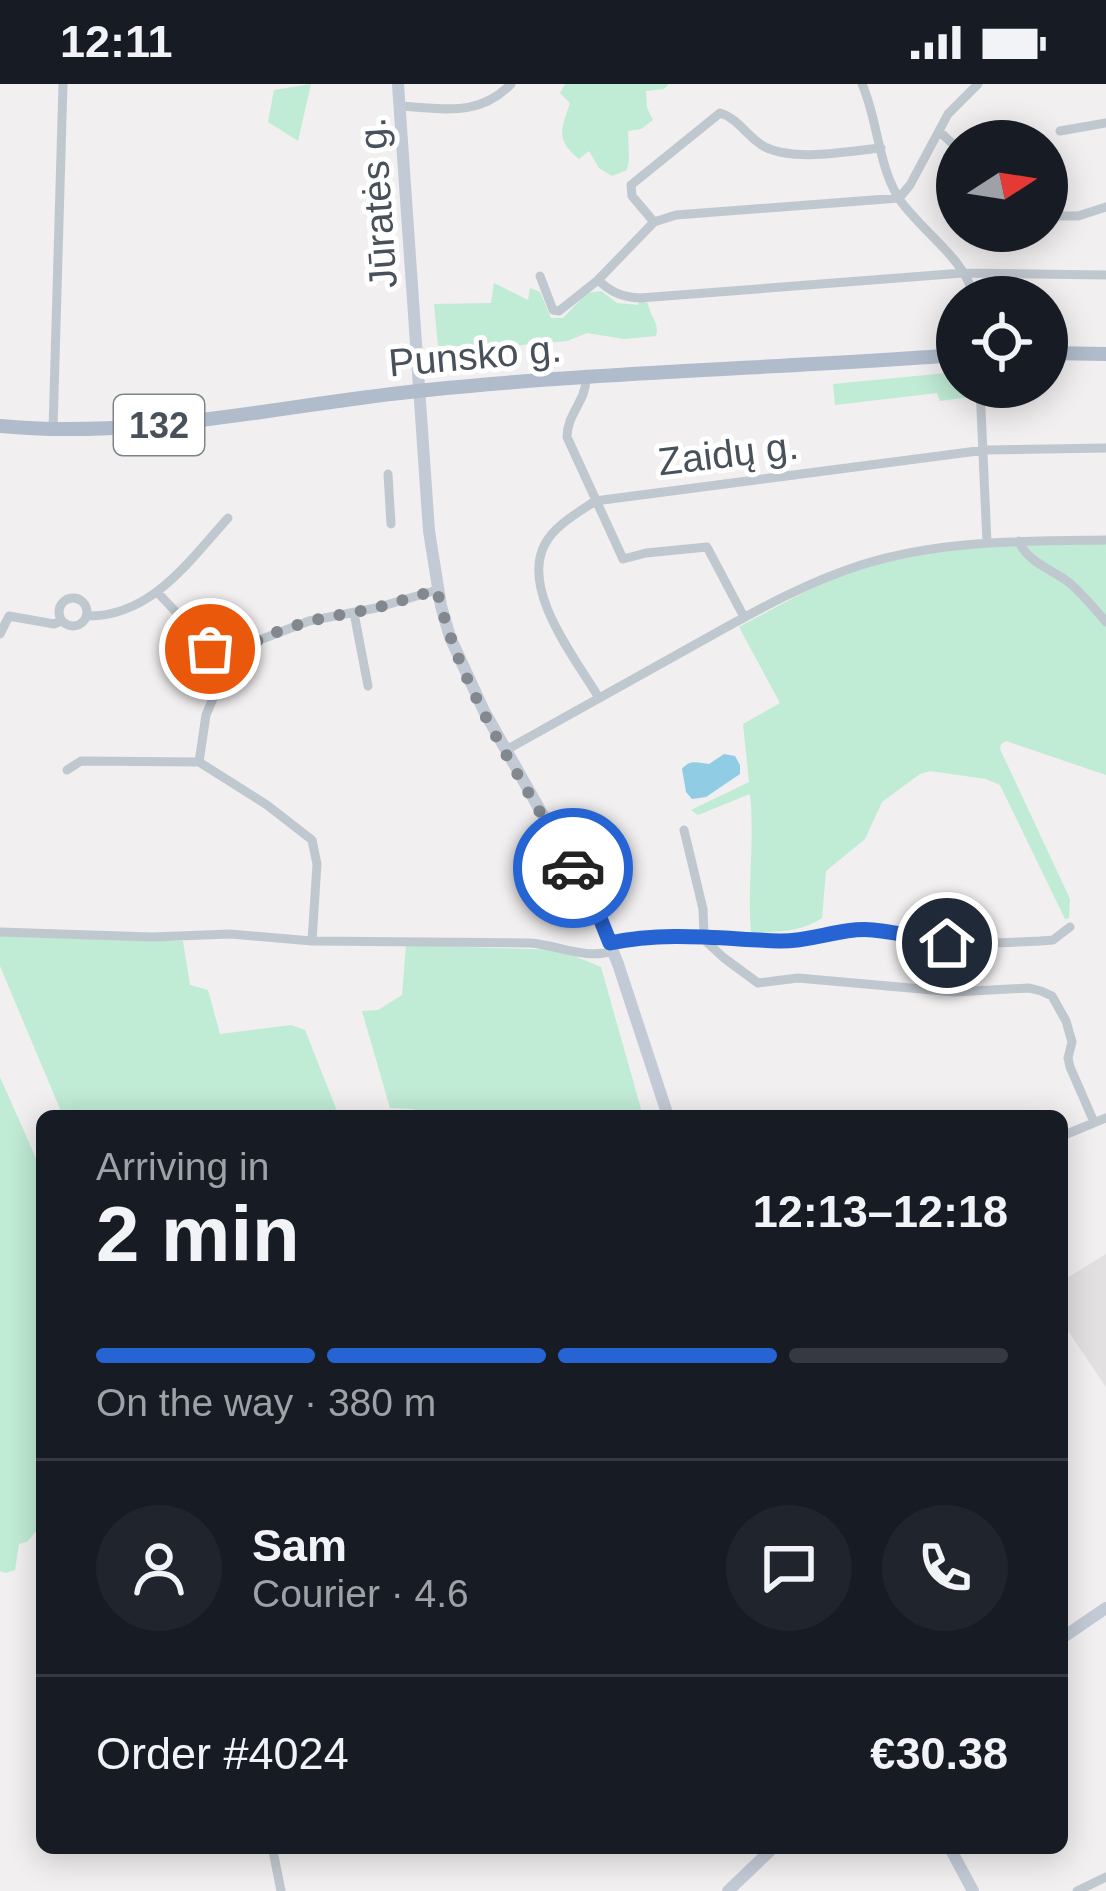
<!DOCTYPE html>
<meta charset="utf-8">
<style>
:root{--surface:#171b24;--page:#20242c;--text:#f1f3f6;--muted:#9ea1a6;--line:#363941;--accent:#2664d3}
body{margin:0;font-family:Helvetica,sans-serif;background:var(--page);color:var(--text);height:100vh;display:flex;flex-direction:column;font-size:45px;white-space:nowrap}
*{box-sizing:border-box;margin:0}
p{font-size:39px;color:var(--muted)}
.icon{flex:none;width:66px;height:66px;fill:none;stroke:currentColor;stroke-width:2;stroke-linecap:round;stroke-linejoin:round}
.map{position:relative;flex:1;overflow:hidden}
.sheet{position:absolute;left:36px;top:1026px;width:1032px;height:744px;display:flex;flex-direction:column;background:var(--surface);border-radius:18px;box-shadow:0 6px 30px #0003}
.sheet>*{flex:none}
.needle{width:78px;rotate:78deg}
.fabs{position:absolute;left:936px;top:36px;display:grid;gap:24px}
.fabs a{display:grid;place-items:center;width:132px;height:132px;border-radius:50%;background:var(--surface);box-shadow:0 6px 30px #0003;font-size:60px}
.pin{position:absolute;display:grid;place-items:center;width:102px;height:102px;color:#fff;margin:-51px;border:6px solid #fff;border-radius:50%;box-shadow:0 3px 12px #0007}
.courier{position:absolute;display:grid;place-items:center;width:120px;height:120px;margin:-60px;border:9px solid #2664d3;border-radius:50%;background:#fff;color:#222;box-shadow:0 3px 15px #0007}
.overview em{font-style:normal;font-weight:800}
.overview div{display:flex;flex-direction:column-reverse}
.overview{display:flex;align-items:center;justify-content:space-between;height:204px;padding:0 60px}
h1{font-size:78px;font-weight:800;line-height:90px}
.bar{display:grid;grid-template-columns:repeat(4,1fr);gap:18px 12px;align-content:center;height:144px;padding:0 60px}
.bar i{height:15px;border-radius:9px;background:var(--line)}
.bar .selected{background:var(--accent)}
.bar p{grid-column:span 4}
.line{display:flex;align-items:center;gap:30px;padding:0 60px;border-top:3px solid var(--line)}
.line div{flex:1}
.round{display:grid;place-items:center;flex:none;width:126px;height:126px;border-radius:63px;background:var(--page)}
.status{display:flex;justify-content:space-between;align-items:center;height:84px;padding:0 60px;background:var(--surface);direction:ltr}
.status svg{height:33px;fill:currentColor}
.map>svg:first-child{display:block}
.education{fill:#e2e0e0}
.green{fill:#c0ebd4}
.water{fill:#90cde5}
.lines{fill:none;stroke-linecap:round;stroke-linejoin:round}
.street{stroke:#c0c8cf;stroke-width:9}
.secondary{stroke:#c2cad6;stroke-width:12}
.primary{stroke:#b0bccb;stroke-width:14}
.done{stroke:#83888e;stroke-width:12;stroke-dasharray:0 21.6}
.route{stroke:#2664d3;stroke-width:15}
.labels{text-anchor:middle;stroke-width:10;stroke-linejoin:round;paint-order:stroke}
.shield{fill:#fff;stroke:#7f848c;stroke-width:3}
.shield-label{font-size:36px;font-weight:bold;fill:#48505a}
.street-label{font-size:39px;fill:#48505a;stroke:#fff}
</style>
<div class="status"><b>12:11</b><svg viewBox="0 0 49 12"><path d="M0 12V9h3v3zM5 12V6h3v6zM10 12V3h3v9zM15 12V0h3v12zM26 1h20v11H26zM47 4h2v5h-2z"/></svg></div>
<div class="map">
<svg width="1106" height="1807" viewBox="0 0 1106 1807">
<rect width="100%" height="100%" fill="#f1efef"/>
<!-- education -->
<path class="education" d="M1106,1170V1303L1062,1238V1197Z"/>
<!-- green -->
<path class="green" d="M311,0L298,57L268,38L274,6Z
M565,0H669L664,5L646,7L647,24L653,36L641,45L628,47L629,76L627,86L612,92L599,84L589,67L579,75C554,55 562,45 570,19L560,9Z
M494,199L528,216L530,204L540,208L551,234H563L587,209L601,207L617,219L638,221L640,216L648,219C649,232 660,238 656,252L624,255L587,249L567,257L511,262H438L434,220L491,219Z
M957,288V303H976V312L940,317L937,309L835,321L833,300Z
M1106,460V691L1006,657L1001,660L1000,665L1070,815L1069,834L1065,835L1000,701L986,695L930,687L920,690L882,718L865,755L826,787L822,834C801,848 776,848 751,849C747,803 755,757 750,710L698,731L691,726L749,698L743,640L780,619L739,543C786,518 832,491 883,478C955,459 1032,461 1106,460Z
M0,851L183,857L190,901L208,906L220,950L291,941L305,946L339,1032H63L0,882Z
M406,861L560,866L601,883L643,1032H430L413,1025L390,1024L362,927L378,926L402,911Z
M0,993L42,1088V1440L27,1458L19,1460L15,1486L6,1489L0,1487Z"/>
<!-- water -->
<path class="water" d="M724,670L735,672L740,681V690L706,713L692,715L686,708L682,685C690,675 699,679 709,680Z"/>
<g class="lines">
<!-- street -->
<path class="street" d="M862,0C878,36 878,83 900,116C922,148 965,174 974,213
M399,22C443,24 478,34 511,0
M939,47L957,64
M1060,47L1106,39
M1047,132H1078L1106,123
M654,138L632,112L631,101L720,29C738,34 748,54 765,63C795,78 849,67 881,64
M540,192L553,226L559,227L598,196L654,138L676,131L899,114L910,101L948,30L978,0
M598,196C611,208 621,213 640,214L963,189L1106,191
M586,295C586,317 567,330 567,353L623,475L646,469L707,463L744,533
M980,303L987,459
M53,345L63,0
M388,390L391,440
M1019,457C1027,479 1055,486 1072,501C1084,512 1095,525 1106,538
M158,509L228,583
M59 528a14 14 0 1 1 28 0a14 14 0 1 1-28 0Z
M354,529L368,602
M87,532C151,533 189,477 228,434
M0,550L9,532L54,540L61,537
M599,614C576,575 520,506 545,460C555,441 578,429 595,417L985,366L1106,364
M506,666C567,632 628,598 689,564C745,533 801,500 861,481C939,456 1025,457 1106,456
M199,678L206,631L221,596L228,583L257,557L309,537L376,524L437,506
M67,686L81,677L199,678L267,721L312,756L317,780L312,857
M684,746L703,825L704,851
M0,848L152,853L230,850L312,857L530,859C558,861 586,876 613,867
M699,851L724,874L758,899L798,894L955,908L1029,904L1041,907L1052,912L1066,937L1072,958L1068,974L1070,983L1094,1038
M610,859C672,846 724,858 784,857C812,857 838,847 866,846C893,846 921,857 948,859C978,861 1010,858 1040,857L1053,856L1070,843
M1062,1052L1106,1034
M273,1767L281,1807
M1077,1807L1106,1793"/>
<!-- secondary -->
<path class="secondary" d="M398,0L429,447L441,522L450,553L484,627L596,825L618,880L668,1032
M1062,1554L1106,1524
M950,1764L973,1807
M728,1807L773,1764"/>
<!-- primary -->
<path class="primary" d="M1047,269L1106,270
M0,342C144,356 285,320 427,306C603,288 781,284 957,271"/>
</g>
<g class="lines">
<!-- done -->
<path class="done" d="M210,565L228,583L257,557L271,550L309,537L376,524L437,506C460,607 522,695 573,784"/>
<!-- route -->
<path class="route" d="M573,784L596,824L610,859C667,847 722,855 779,857C811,858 841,843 873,846C897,848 923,855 947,859"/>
</g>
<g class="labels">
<!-- shield labels -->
<rect class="shield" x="114" y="311" width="90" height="60" rx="9"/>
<g class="shield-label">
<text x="159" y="354">132</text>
</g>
<!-- street labels -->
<g class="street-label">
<text transform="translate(377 119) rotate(-94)" y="14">Jūratės g.</text>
<text transform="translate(475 271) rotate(-5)" y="14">Punsko g.</text>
<text transform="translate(728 369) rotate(-7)" y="14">Zaidų g.</text>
</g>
</g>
</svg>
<div class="fabs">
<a><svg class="needle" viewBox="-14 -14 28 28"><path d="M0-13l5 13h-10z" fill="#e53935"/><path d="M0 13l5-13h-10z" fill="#9ea1a6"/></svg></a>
<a><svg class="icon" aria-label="locate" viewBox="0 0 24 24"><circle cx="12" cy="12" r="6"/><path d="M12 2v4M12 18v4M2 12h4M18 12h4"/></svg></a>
</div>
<div class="pin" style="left:210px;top:565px;background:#ea580c"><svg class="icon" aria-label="bag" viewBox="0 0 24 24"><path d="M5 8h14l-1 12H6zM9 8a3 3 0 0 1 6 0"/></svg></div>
<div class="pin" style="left:947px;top:859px;background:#1f2937"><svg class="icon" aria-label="home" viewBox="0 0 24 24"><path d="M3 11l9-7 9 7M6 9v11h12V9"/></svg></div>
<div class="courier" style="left:573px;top:784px"><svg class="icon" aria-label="car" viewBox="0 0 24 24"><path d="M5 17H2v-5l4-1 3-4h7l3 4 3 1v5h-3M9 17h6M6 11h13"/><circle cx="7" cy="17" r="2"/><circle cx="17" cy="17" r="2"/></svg></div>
<section class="sheet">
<div class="overview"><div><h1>2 min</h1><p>Arriving in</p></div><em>12:13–12:18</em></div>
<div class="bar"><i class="selected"></i><i class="selected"></i><i class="selected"></i><i></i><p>On the way · 380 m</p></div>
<div class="line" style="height:216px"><a class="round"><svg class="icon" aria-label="person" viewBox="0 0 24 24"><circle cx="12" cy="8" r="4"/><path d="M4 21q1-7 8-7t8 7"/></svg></a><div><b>Sam</b><p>Courier · 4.6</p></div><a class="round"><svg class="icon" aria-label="chat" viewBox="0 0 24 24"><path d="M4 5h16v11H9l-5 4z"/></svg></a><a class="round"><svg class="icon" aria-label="phone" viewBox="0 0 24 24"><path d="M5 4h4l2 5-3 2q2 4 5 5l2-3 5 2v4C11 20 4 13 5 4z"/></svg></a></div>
<div class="line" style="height:156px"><div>Order #4024</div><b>€30.38</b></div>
</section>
</div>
